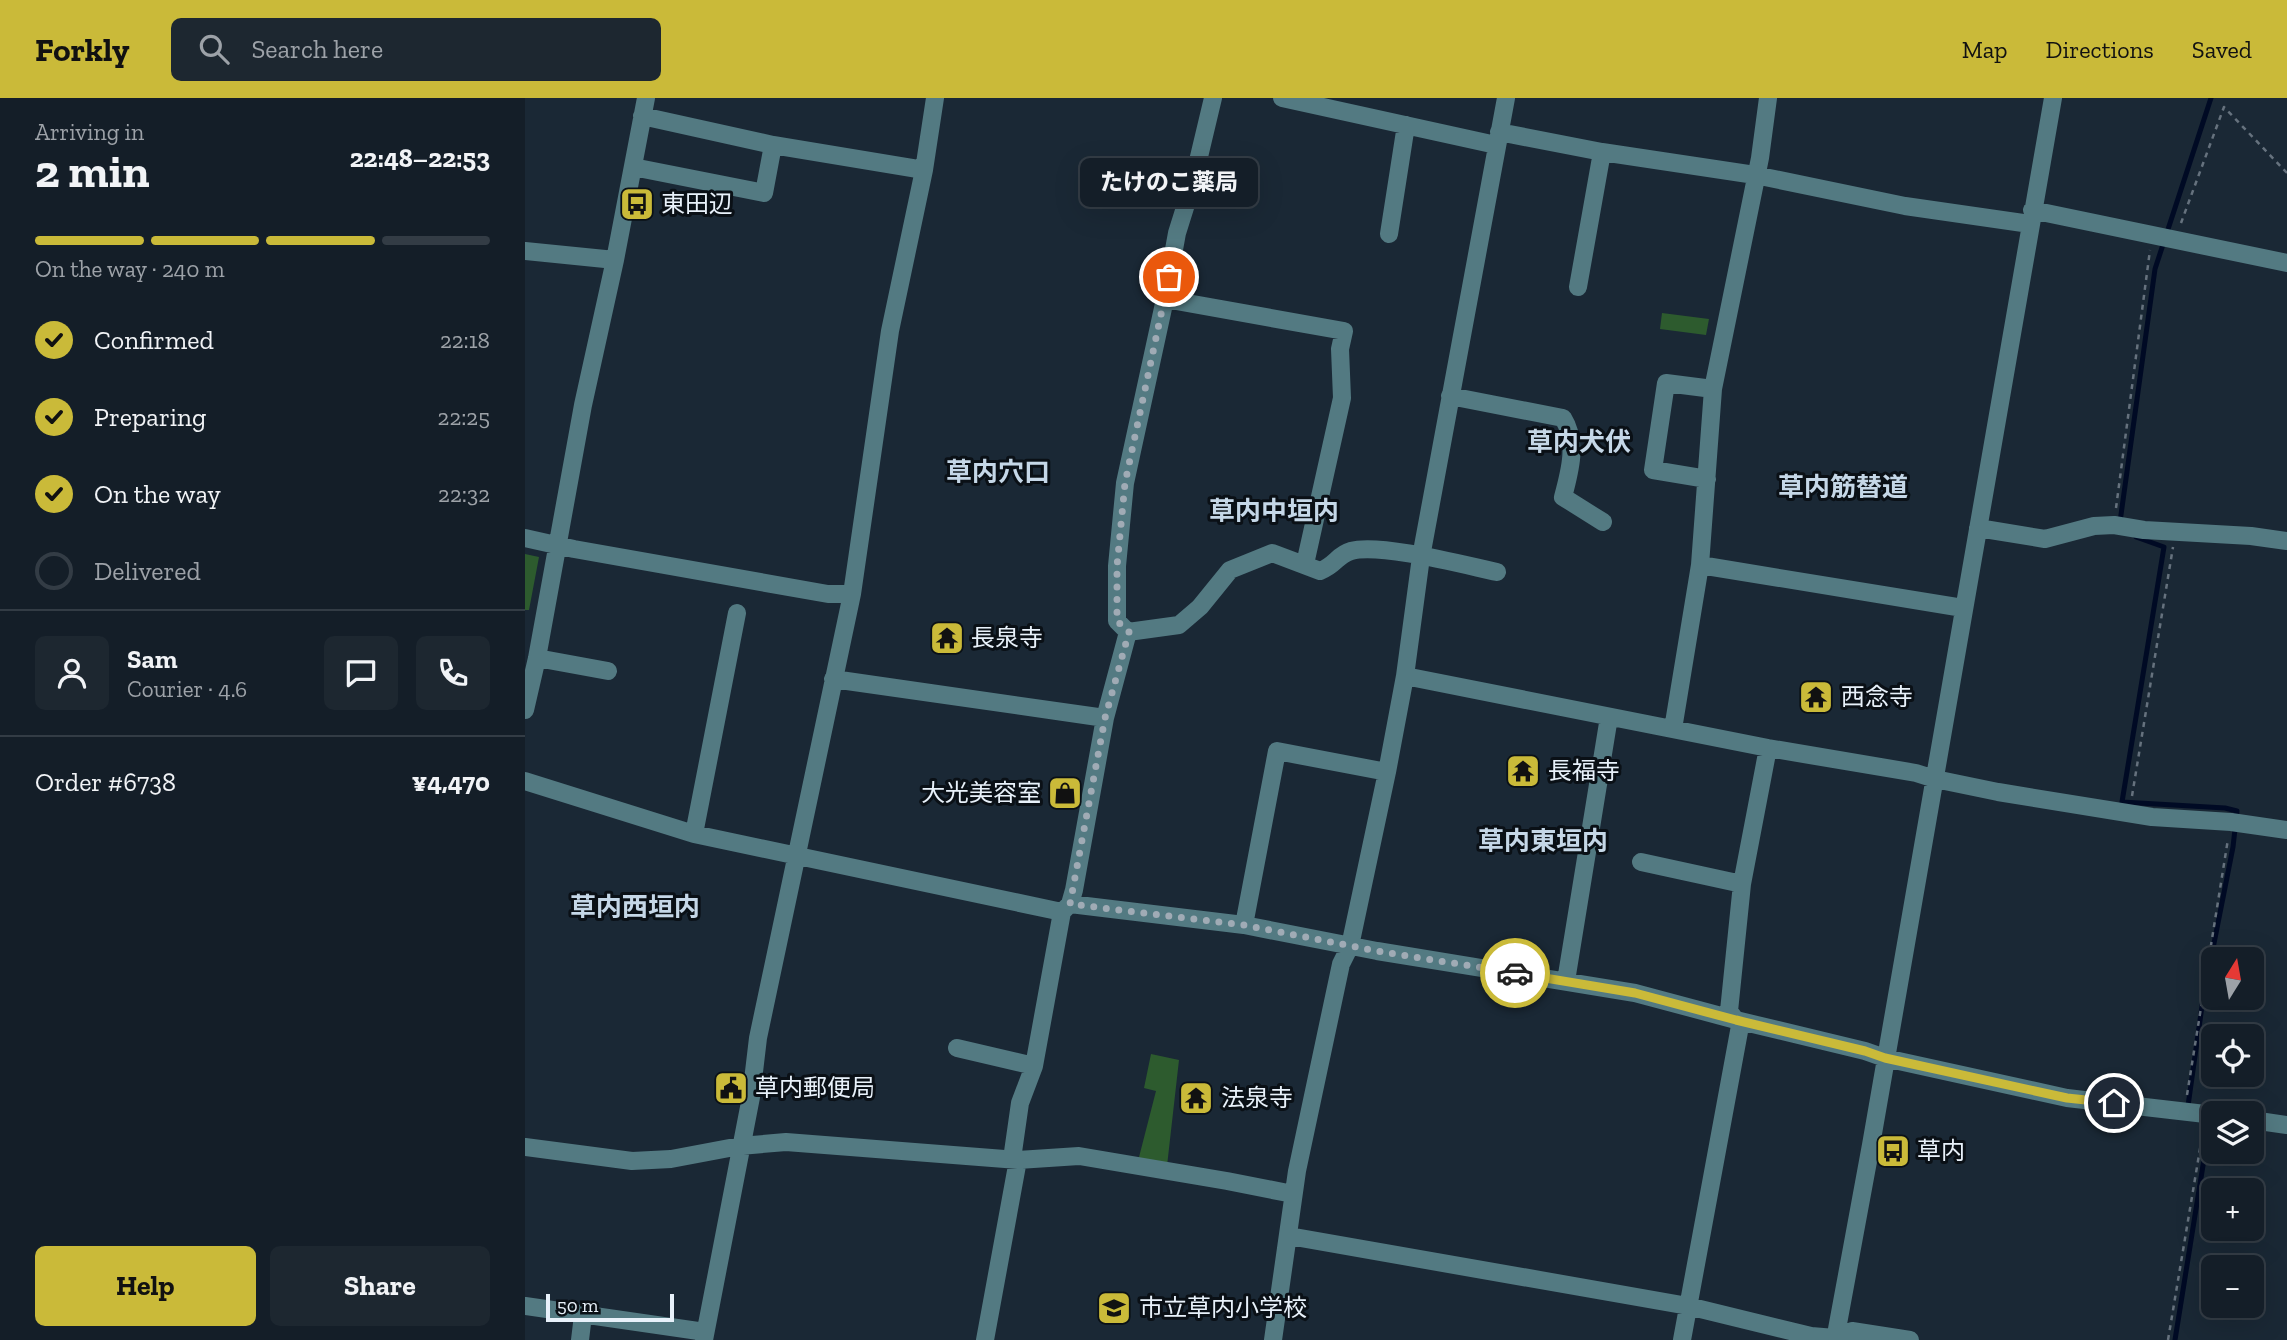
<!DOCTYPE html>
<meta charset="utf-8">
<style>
:root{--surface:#141e28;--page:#1d2730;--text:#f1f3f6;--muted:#9da2a8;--line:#333c45;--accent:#caba39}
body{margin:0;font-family:"Zilla Slab","Noto Sans JP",serif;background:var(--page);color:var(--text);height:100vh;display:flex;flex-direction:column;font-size:26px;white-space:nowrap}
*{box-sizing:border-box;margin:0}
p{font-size:23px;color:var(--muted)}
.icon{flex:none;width:38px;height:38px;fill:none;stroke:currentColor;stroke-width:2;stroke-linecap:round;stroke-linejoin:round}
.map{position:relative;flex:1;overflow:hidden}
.drawer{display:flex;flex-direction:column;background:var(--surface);width:525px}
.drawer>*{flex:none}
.needle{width:46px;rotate:11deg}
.controls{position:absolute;left:1676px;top:849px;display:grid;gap:14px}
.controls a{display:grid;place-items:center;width:63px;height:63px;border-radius:10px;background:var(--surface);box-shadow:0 7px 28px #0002,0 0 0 2px var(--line);font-size:35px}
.scale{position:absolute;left:21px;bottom:18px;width:128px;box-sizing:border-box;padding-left:7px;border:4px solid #e8f1fa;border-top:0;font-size:19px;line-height:24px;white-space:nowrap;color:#e8f1fa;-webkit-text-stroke:5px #0a1016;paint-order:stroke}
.pin{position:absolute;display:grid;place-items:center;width:60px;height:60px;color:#fff;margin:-30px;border:4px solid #fff;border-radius:50%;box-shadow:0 2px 7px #0007}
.courier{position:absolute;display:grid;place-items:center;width:70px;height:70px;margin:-35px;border:5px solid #caba39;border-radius:50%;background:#fff;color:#222;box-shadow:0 2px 9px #0007}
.bubble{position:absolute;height:49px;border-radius:10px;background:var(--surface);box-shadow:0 7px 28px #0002,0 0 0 2px var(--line);font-size:23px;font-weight:800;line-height:49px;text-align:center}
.head em{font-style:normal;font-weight:800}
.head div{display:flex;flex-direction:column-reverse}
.head{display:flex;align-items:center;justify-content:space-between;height:119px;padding:0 35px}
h1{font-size:46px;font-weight:800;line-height:52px}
.bar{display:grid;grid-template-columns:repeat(4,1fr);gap:10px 7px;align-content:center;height:84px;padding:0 35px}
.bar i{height:9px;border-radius:5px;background:var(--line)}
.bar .current{background:var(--accent)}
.bar p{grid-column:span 4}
.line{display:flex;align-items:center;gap:18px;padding:0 35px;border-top:2px solid var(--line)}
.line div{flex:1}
.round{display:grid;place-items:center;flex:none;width:74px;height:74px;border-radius:10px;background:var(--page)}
ol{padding:0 35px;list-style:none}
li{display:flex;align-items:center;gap:21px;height:77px}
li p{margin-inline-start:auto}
li .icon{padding:7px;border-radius:50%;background:var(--accent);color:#111;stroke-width:4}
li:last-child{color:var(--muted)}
li i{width:38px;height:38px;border:4px solid var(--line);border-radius:50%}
.action{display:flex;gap:14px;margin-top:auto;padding:14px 35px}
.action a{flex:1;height:80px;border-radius:10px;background:var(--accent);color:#111;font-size:28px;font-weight:800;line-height:80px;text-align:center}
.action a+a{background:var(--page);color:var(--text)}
header{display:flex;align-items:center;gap:42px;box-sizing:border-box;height:98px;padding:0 35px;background:var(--accent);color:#111}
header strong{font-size:33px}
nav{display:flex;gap:38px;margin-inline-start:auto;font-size:24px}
.search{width:490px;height:63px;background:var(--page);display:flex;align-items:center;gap:18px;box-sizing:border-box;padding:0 24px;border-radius:10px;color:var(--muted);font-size:26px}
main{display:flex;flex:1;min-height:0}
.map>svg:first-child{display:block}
.green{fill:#2d5b2e}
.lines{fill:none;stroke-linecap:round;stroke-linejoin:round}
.stream{stroke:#000a24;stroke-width:5}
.path{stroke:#66727e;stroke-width:2.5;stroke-dasharray:5 5;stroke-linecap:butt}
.minor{stroke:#537a82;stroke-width:18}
.done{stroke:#a0abb5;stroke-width:7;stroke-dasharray:0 12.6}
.route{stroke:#caba39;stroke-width:9}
.labels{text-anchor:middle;stroke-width:6;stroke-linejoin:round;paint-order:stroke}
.poi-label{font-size:24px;fill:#e8f1fa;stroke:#0a1016;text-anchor:start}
.neighbourhood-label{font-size:26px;font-weight:bold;fill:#c5d7e7;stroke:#0a1016}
</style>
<header>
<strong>Forkly</strong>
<div class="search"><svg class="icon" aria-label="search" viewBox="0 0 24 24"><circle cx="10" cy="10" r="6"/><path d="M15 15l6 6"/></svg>Search here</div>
<nav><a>Map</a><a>Directions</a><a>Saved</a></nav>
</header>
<main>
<section class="drawer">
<div class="head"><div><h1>2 min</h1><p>Arriving in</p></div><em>22:48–22:53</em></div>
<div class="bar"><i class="current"></i><i class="current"></i><i class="current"></i><i></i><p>On the way · 240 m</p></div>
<ol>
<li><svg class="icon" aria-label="check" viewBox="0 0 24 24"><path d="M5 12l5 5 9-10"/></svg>Confirmed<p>22:18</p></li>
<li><svg class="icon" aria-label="check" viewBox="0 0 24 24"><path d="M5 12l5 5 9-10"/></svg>Preparing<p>22:25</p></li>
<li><svg class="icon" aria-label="check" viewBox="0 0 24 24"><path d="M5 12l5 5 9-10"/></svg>On the way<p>22:32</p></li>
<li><i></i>Delivered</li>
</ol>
<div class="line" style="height:126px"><a class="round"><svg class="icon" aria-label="person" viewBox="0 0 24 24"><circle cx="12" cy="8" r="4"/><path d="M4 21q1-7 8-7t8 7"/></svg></a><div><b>Sam</b><p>Courier · 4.6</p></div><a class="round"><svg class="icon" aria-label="chat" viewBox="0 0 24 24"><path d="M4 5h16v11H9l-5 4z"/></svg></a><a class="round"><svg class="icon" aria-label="phone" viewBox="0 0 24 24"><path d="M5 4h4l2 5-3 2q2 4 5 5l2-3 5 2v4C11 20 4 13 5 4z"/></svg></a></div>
<div class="line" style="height:91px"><div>Order #6738</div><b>¥4,470</b></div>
<div class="action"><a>Help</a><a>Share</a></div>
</section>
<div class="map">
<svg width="1762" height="1242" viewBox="0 0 1762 1242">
<rect width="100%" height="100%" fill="#1a2835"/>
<!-- green -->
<path class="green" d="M1137,215L1184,221L1181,237L1135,231Z
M0,456L14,459L4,512H0Z
M626,956L654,962L642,1068L613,1063L631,993L619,990Z"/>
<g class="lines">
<!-- stream -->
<path class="stream" d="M1595,424L1630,171L1686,0
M1611,439L1639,449L1597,704L1700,710L1712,713L1708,749L1678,901L1663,1008L1665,1011
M1650,1242L1684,1030L1674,1020"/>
<!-- path -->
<path class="path" d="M1656,125L1699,9L1762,75
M1591,410L1625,152
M1607,698L1648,449
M1662,997L1703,741
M1643,1242L1678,1033"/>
<!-- minor -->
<path class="minor" d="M688,0L668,84L652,135L640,201L600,385L592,468V523L603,534L654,527L675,509L705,472L747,455L795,473C811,467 812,457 826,453C855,445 939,467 972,474
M757,0L971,47
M117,18L248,47L399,72
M974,34L1077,54L1230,77L1380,108L1505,126
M108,69L239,95L248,47
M1507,112L1762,165
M864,136L881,27
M0,153L90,162
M1053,189L1077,54
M640,201L819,233L815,251L817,300L780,466
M925,298L1038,320C1053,344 1045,373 1038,399L1078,424
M1182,381L1128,372L1141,285L1188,291
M1453,430L1520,441L1569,428L1589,427L1619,432L1726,438L1762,443
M0,440L49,451L303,496H327
M1175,467L1438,510
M12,560L83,573
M880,578L1243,650L1391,675L1410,681L1473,694L1627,719L1706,724L1762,732
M308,581L580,620
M0,612L12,560L58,307L90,162L121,0
M1148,631L1175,467L1188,291L1235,60L1243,0
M0,683L169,736L537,814
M169,736L212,515
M1116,764L1217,786
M545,806L719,827L852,853L1110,895L1211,922L1340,953L1360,960L1542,1000L1689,1017
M719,827L752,653L862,674
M1041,883L1084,619
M432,950L509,968
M1727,1022L1762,1027
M0,1049L107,1063L146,1061L215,1048L261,1044L493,1062L554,1058L702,1083L768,1096
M487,1061L495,1005L509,968L537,814L545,806L549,792L580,620L603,534
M764,1138L1163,1208L1286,1238L1310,1240L1327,1233L1385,1242
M0,1208L180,1234
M55,1242L58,1217
M179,1242L226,999L233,940L327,496L365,233L399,72L410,0
M460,1242L493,1062
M748,1242L772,1073L816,866L825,848L862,674L880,578L896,459L981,0
M1157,1242L1215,928L1204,913L1217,786L1243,650
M1310,1242L1346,1047L1528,0"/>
</g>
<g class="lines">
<!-- done -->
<path class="done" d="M644,179L600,385L592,468V523L604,534L580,620L545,806L719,827L852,853L990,875"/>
<!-- route -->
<path class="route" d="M990,875L1110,895L1211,922L1340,953L1360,960L1542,1000L1589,1005"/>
</g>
<!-- icons -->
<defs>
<g id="bus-square" transform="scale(1.75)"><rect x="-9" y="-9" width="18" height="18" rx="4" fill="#caba39" stroke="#0a1016"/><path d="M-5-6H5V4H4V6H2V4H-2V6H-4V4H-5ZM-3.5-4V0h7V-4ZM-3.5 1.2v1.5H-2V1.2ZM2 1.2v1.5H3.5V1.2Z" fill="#111"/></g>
<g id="temple-square" transform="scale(1.75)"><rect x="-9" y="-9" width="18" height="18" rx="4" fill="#caba39" stroke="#0a1016"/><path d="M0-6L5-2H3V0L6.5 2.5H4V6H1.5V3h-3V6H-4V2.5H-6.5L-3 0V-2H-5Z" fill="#111"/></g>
<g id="shop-square" transform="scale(1.75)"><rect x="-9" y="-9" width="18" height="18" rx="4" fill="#caba39" stroke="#0a1016"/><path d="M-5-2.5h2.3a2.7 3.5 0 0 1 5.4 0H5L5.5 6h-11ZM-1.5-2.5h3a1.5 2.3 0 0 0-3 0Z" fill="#111"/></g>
<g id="civic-square" transform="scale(1.75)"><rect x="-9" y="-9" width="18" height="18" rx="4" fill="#caba39" stroke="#0a1016"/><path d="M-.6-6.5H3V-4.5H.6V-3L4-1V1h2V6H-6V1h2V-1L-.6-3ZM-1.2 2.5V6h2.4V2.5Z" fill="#111"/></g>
<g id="school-square" transform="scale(1.75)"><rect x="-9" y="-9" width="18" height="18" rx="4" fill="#caba39" stroke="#0a1016"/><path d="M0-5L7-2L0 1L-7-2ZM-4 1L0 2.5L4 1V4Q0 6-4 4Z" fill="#111"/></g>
</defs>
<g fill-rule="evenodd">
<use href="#bus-square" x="112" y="106"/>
<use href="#temple-square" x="422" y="540"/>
<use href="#temple-square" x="1291" y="599"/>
<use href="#temple-square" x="998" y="673"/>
<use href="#shop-square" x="540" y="695"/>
<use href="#civic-square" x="206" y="990"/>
<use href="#temple-square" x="671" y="1000"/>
<use href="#bus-square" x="1368" y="1053"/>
<use href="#school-square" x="589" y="1210"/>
</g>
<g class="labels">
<!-- poi labels -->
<g class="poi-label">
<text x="136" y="114">東田辺</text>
<text x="446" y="548">長泉寺</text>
<text x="1316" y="607">西念寺</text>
<text x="1023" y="681">長福寺</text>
<text x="516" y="703" text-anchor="end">大光美容室</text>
<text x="230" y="998">草内郵便局</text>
<text x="696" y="1008">法泉寺</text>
<text x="1392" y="1061">草内</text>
<text x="614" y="1218">市立草内小学校</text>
</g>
<!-- neighbourhood labels -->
<g class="neighbourhood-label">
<text x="1054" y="353">草内犬伏</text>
<text x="473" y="383">草内穴口</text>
<text x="1318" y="398">草内筋替道</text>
<text x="749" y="422">草内中垣内</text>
<text x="1018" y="752">草内東垣内</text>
<text x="110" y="818">草内西垣内</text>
</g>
</g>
</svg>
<div class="controls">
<a><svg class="needle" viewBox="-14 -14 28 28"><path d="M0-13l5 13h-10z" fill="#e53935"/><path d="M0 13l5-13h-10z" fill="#9da2a8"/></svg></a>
<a><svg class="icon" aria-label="locate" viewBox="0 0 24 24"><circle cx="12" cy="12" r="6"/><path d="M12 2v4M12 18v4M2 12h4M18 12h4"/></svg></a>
<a><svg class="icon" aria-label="layers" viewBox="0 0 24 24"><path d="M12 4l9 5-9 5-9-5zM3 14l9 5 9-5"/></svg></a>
<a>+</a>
<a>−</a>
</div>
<div class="scale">50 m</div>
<div class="pin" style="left:644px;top:179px;background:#ea580c"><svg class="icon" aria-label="bag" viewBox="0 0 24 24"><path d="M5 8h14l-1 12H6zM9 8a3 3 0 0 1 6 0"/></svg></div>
<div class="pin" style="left:1589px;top:1005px;background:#1f2937"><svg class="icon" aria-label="home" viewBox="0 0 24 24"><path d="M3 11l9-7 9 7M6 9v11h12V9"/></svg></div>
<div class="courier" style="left:990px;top:875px"><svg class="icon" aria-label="car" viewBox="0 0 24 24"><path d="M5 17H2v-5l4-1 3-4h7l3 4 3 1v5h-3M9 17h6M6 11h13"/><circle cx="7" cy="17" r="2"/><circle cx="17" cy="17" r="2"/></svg></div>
<div class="bubble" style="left:555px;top:60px;width:178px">たけのこ薬局</div>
</div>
</main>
